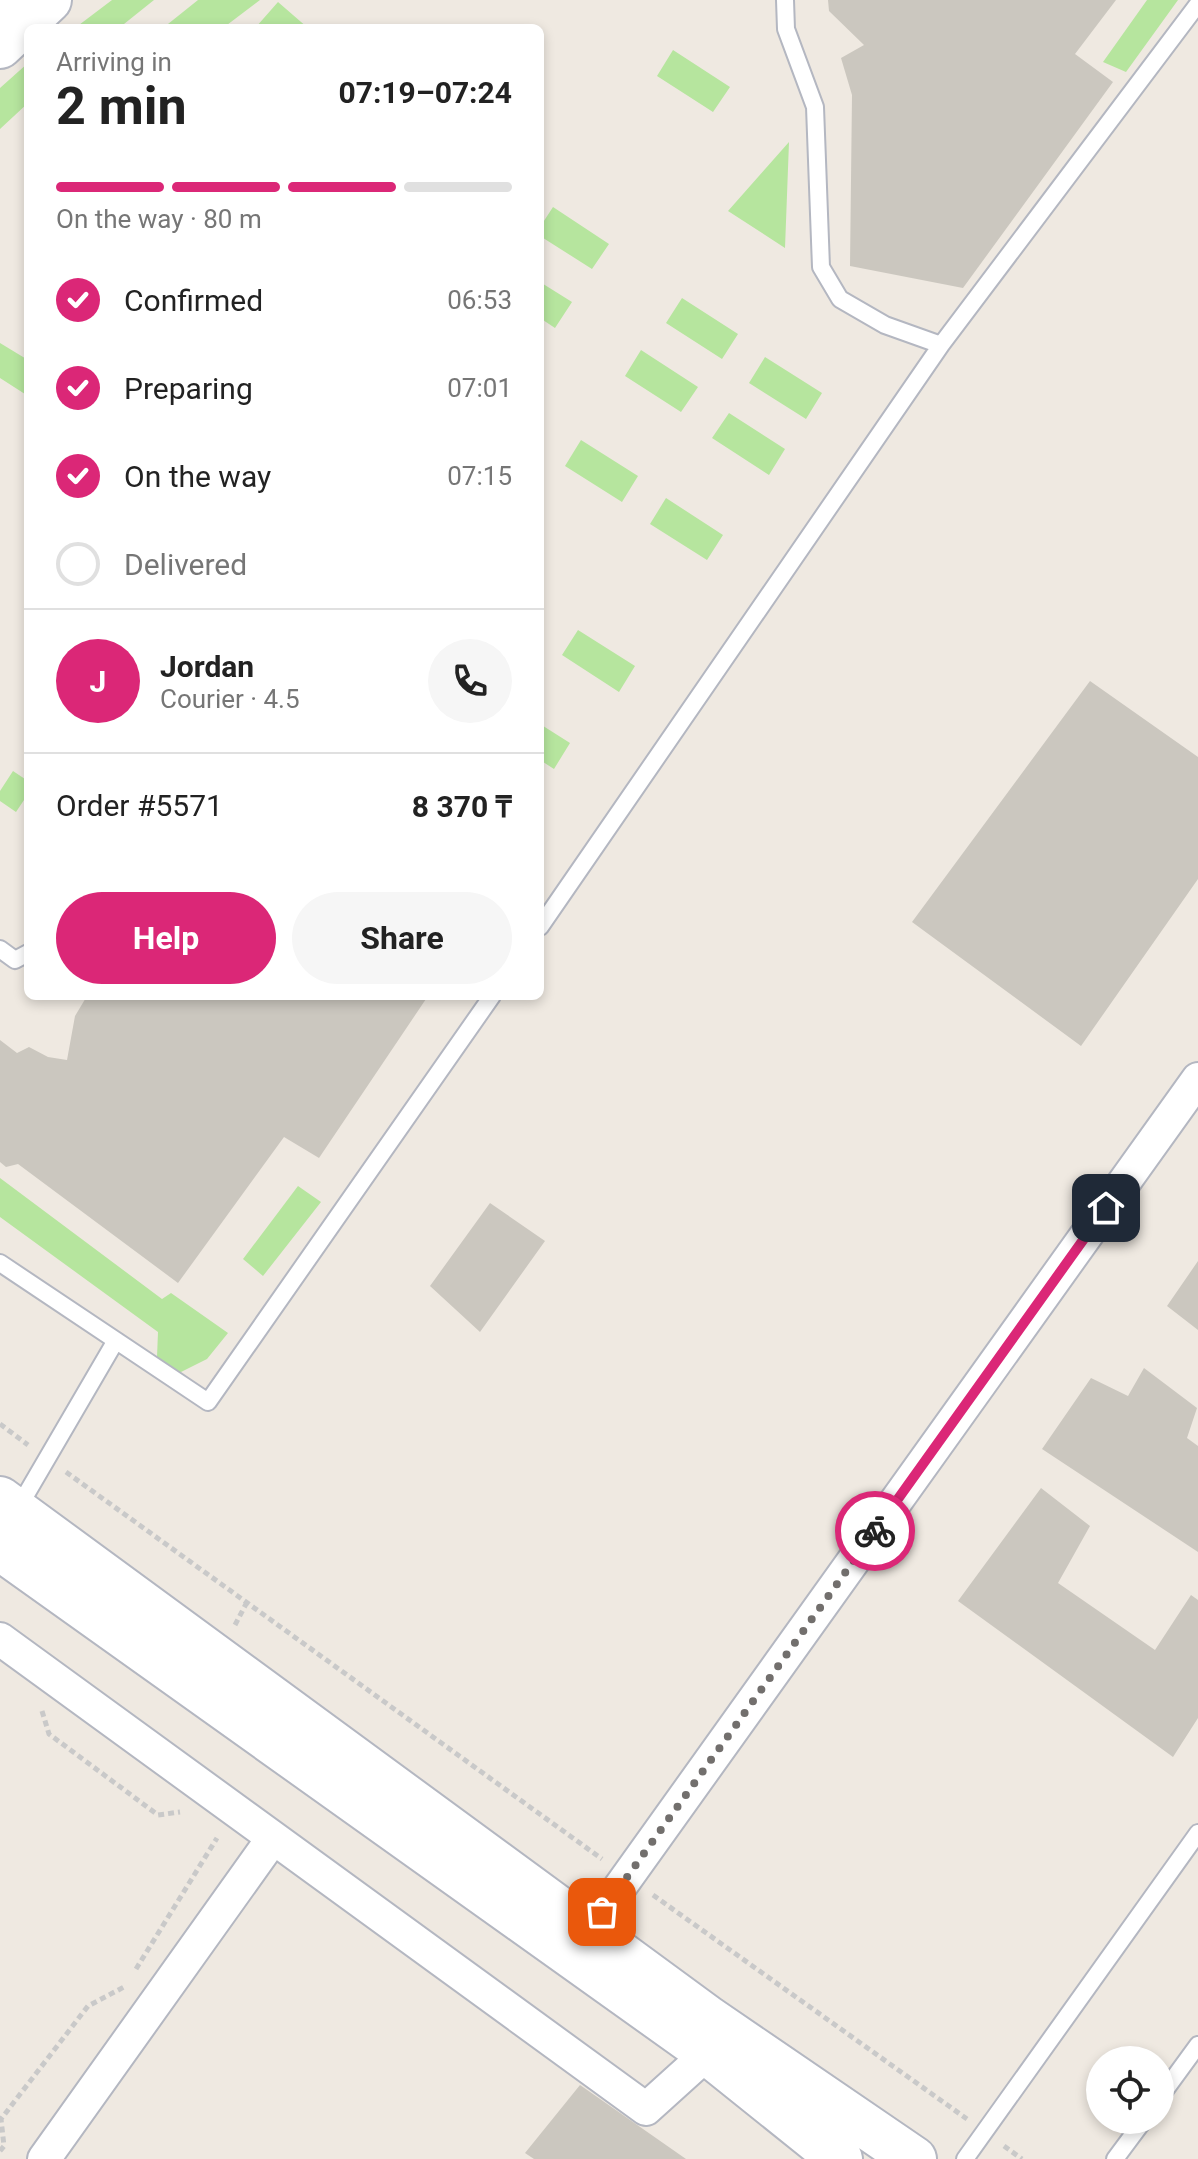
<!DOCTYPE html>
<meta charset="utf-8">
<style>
:root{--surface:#fff;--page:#f6f6f6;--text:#222;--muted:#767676;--line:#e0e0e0;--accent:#db2777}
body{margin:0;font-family:Roboto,sans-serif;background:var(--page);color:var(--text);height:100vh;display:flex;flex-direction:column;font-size:30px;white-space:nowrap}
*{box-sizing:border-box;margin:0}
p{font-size:26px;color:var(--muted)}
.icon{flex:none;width:44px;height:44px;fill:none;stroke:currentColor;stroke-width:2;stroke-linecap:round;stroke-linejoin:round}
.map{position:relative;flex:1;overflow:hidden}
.details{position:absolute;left:24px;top:24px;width:520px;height:976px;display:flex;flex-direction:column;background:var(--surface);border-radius:12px;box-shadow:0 4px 12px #0003}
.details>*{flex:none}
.controls{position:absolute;left:1086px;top:2046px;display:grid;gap:16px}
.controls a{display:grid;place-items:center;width:88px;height:88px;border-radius:50%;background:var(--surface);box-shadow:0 4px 12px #0003;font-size:40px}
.pin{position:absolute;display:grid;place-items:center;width:68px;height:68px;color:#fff;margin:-34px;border-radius:16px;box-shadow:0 4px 12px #0006}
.courier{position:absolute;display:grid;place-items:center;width:80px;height:80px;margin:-40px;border:6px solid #db2777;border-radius:50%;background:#fff;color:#222;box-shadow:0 2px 10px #0007}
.summary em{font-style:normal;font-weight:700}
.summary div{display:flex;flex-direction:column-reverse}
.summary{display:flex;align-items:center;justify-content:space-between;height:136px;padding:0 32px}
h1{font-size:52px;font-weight:700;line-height:60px}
.bar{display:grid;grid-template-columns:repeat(4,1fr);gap:12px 8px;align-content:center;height:96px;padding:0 32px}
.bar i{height:10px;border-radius:6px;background:var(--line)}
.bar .active{background:var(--accent)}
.bar p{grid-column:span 4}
.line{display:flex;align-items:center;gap:20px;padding:0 32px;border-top:2px solid var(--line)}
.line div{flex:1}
.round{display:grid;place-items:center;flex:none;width:84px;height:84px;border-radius:42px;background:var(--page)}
ol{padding:0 32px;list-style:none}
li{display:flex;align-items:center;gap:24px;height:88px}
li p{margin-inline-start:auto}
li .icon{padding:8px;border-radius:50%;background:var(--accent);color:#fff;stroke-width:4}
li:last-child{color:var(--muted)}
li i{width:44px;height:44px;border:4px solid var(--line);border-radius:50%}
.primary-button{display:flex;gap:16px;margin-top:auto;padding:16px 32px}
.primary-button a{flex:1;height:92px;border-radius:48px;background:var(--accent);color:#fff;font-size:32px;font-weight:700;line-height:92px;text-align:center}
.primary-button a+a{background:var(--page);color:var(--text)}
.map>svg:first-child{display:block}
.green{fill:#b6e59e}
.building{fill:#cbc7bf}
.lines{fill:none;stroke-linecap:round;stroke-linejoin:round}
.lane-casing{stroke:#b4b7c1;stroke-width:20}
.street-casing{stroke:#b4b7c1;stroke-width:36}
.secondary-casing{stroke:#b4b7c1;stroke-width:48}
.path{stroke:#c9c9c9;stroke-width:5;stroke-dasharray:6 4;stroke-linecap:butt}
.lane{stroke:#fff;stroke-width:16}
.street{stroke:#fff;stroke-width:32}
.secondary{stroke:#fff;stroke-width:44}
.done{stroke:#726f6d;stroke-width:8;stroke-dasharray:0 14.4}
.route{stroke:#db2777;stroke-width:10}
</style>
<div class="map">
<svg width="1198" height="2159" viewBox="0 0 1198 2159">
<rect width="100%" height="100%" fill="#efe9e1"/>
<!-- green -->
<path class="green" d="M112,0H154L119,28H75Z
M198,0H260L223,28H163Z
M1147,0H1178L1126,72L1103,62Z
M278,2L308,28L256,27Z
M673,50L730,87L713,112L657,76Z
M28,63V103L0,129V88Z
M789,142L785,248L728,211Z
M553,207L609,244L592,269L540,236V227Z
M540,282L572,302L555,328L540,318Z
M682,298L738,334L722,359L666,323Z
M0,343L28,360V396L0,378Z
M641,350L698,387L681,412L625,376Z
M765,357L822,393L806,419L749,383Z
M729,413L785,449L769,475L712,438Z
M581,440L638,476L622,502L565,466Z
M666,498L723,535L707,560L650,524Z
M578,630L635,666L619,692L562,655Z
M540,724L570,743L554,769L540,760Z
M13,771L28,781V794L16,812L0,801V791Z
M0,1178L162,1299L171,1293L228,1333L207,1359L179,1373L157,1357L158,1332L0,1217Z
M298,1186L321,1202L263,1276L243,1259Z"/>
<!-- building -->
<path class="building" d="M828,0H1116L1075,54L1113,82L963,288L850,266L852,95L841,58L864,45L829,11Z
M1090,681L1198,757V879L1081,1046L912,922Z
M87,996H428L319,1158L284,1137L178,1283L18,1164L6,1167L0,1162V1040L17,1053L29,1047L48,1057L67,1060L75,1016Z
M490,1203L545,1241L480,1332L430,1286Z
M1198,1261V1330L1167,1306Z
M1144,1368L1197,1408L1187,1438L1198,1446V1552L1042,1449L1091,1378L1128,1396Z
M1041,1488L1090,1526L1058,1583L1155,1650L1191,1595L1198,1600V1718L1173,1757L958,1601Z
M580,2085L686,2159H534L525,2153Z"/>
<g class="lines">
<!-- lane casing -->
<g class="lane-casing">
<path id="lane" d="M785,0L786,29L815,107L821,267L840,299L885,325L941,345
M540,927L941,345L1198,4
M0,949L15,960L28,953
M0,1263L208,1402L492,996
M17,1510L115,1342
M1160,2097L1198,2045
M965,2159L1198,1833
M1115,2159L1144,2120"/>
</g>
<!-- street casing -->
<g class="street-casing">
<path id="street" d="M0,1L24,23
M0,1639L646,2109L708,2053
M590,1929L1198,1079
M44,2159L273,1838"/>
</g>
<!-- secondary casing -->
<g class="secondary-casing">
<path id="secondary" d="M0,46L49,0
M0,1499L709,2019L914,2159
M0,1548L708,2053L840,2159"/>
</g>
<!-- path -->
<path class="path" d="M0,1424L28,1445
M66,1472L602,1859
M235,1625L247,1602
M42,1711L49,1734L158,1815L180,1812
M653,1895L967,2119
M136,1969L217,1838
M1004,2146L1022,2159
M0,2151L4,2146L1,2119L88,2006L124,1987"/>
<!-- lane -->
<use href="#lane" class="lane"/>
<!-- street -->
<use href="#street" class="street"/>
<!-- secondary -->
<use href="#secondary" class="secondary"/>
</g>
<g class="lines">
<!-- done -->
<path class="done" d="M602,1912L875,1531"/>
<!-- route -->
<path class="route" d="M875,1531L1106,1208"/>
</g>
</svg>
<div class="controls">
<a><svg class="icon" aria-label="locate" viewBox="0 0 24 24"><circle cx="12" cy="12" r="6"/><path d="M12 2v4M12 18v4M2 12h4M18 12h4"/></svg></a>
</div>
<div class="pin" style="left:602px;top:1912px;background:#ea580c"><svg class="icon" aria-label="bag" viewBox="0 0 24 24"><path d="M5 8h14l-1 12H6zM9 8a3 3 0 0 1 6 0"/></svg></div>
<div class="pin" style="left:1106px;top:1208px;background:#1f2937"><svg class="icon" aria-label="home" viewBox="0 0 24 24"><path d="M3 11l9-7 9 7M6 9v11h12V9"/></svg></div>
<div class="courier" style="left:875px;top:1531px"><svg class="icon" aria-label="bike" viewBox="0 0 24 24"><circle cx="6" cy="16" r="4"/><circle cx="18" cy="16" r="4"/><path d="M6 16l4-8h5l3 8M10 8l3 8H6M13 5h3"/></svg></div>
<section class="details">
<div class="summary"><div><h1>2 min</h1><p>Arriving in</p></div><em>07:19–07:24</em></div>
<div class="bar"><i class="active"></i><i class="active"></i><i class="active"></i><i></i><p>On the way · 80 m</p></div>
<ol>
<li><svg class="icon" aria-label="check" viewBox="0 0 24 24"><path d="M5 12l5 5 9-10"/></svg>Confirmed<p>06:53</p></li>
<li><svg class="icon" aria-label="check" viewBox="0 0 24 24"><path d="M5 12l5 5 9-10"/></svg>Preparing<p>07:01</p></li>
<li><svg class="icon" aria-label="check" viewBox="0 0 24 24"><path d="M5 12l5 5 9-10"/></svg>On the way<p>07:15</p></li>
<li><i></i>Delivered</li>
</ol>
<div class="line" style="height:144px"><b class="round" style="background:var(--accent);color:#fff">J</b><div><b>Jordan</b><p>Courier · 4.5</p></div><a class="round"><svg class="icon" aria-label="phone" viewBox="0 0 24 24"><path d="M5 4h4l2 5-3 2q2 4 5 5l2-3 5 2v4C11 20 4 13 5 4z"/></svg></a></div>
<div class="line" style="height:104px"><div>Order #5571</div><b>8 370 ₸</b></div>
<div class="primary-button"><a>Help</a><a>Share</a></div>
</section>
</div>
